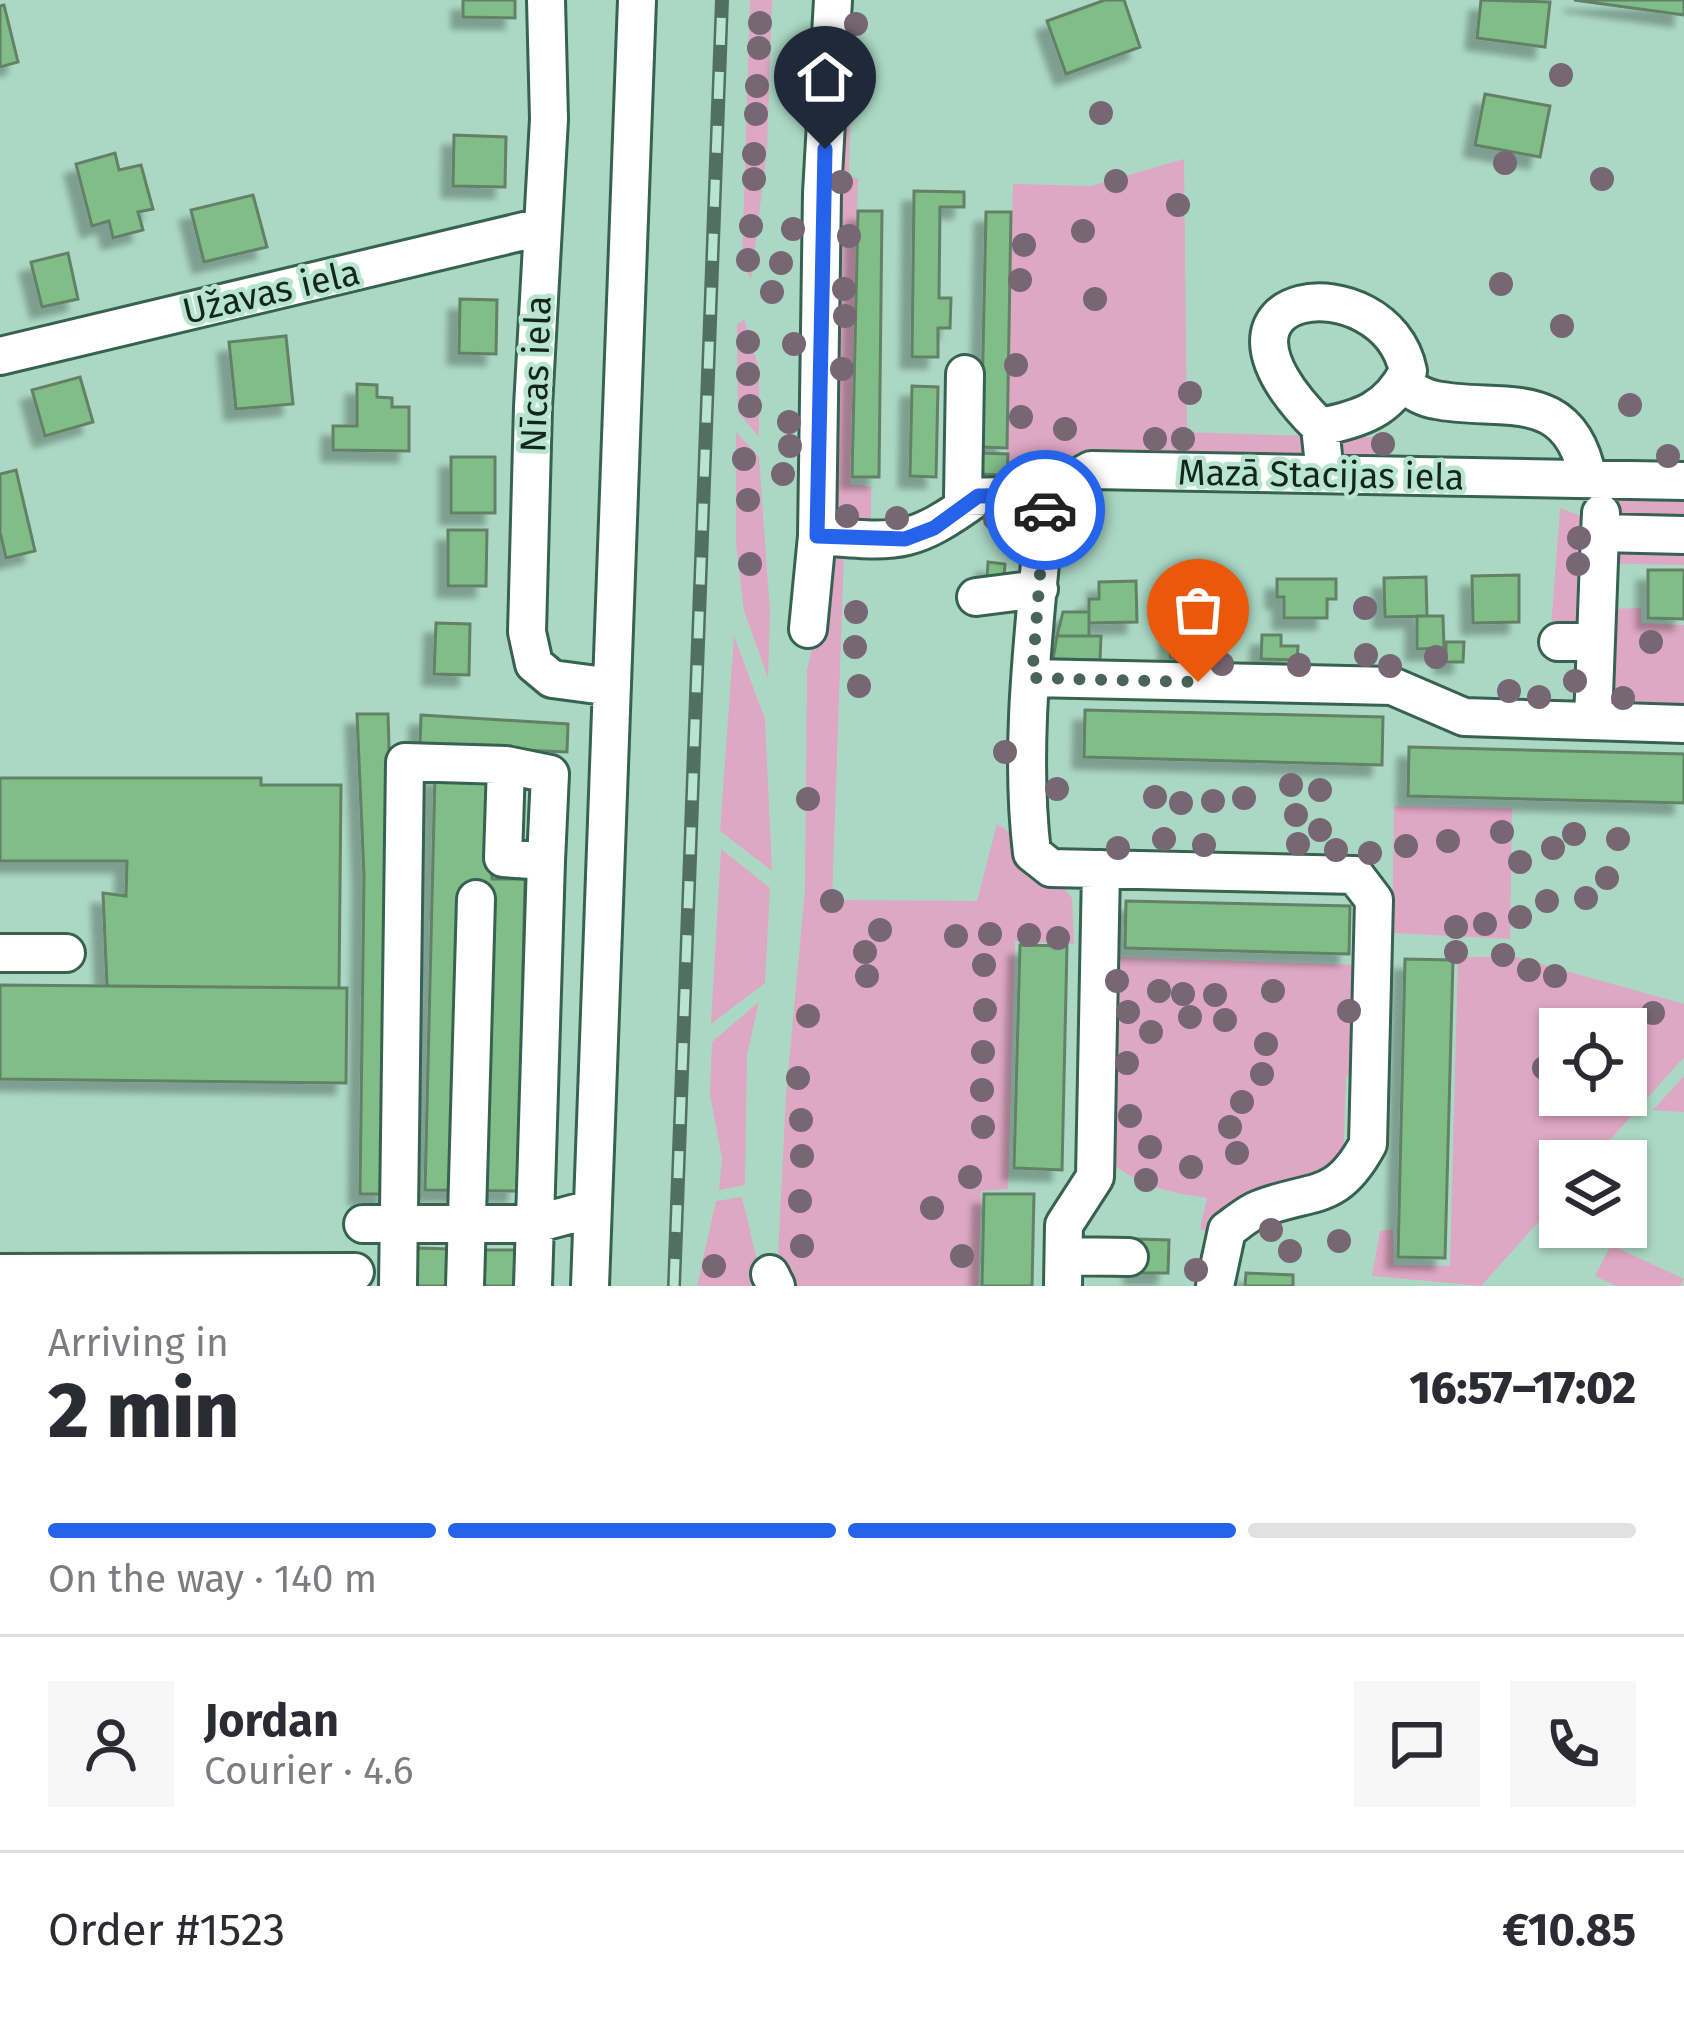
<!DOCTYPE html>
<meta charset="utf-8">
<style>
:root{--surface:#fff;--page:#f7f7f7;--text:#2b2b33;--muted:#7c7c81;--line:#e1e1e2;--accent:#2563eb}
body{margin:0;font-family:"Fira Sans",sans-serif;background:var(--page);color:var(--text);height:100vh;display:flex;flex-direction:column;font-size:45px;white-space:nowrap}
*{box-sizing:border-box;margin:0}
p{font-size:39px;color:var(--muted)}
.icon{flex:none;width:66px;height:66px;fill:none;stroke:currentColor;stroke-width:2;stroke-linecap:round;stroke-linejoin:round}
.map{position:relative;height:1286px;overflow:hidden}
.sheet{display:flex;flex-direction:column;background:var(--surface);flex:1}
.sheet>*{flex:none}
.tools{position:absolute;left:1539px;top:1008px;display:grid;gap:24px}
.tools a{display:grid;place-items:center;width:108px;height:108px;border-radius:0px;background:var(--surface);box-shadow:0 3px 9px #0004;font-size:60px}
.pin{position:absolute;display:grid;place-items:center;width:102px;height:102px;color:#fff;margin:-123px -51px;border-radius:50% 50% 50% 0;rotate:-45deg;box-shadow:0 0 12px #0007}
.pin .icon{rotate:45deg}
.courier{position:absolute;display:grid;place-items:center;width:120px;height:120px;margin:-60px;border:9px solid #2563eb;border-radius:50%;background:#fff;color:#222;box-shadow:0 3px 15px #0007}
.head em{font-style:normal;font-weight:800}
.head div{display:flex;flex-direction:column-reverse}
.head{display:flex;align-items:center;justify-content:space-between;height:204px;padding:0 48px}
h1{font-size:78px;font-weight:800;line-height:90px}
.bar{display:grid;grid-template-columns:repeat(4,1fr);gap:18px 12px;align-content:center;height:144px;padding:0 48px}
.bar i{height:15px;border-radius:9px;background:var(--line)}
.bar .selected{background:var(--accent)}
.bar p{grid-column:span 4}
.line{display:flex;align-items:center;gap:30px;padding:0 48px;border-top:3px solid var(--line)}
.line div{flex:1}
.round{display:grid;place-items:center;flex:none;width:126px;height:126px;border-radius:0px;background:var(--page)}
.map>svg:first-child{display:block}
.green{fill:#dea7c3;fill-rule:evenodd}
.building{fill:#80bd87;stroke:#638166;stroke-width:3;filter:url(#shadow)}
.lines{fill:none;stroke-linecap:round;stroke-linejoin:round}
.minor-casing{stroke:#376151;stroke-width:42}
.minor{stroke:#fff;stroke-width:36}
.rail-casing{stroke:#526f64;stroke-width:14}
.rail{stroke:#b8e5d2;stroke-width:9;stroke-dasharray:27;stroke-linecap:butt}
.tree{fill:#776775}
.done{stroke:#496459;stroke-width:12;stroke-dasharray:0 21.6}
.route{stroke:#2563eb;stroke-width:15}
.labels{text-anchor:middle;stroke-width:9;stroke-linejoin:round;paint-order:stroke}
.street-label{font-size:36px;fill:#14251f;stroke:#b8e5d2}
</style>
<div class="map">
<svg width="1684" height="1286" viewBox="0 0 1684 1286">
<defs>
<filter id="shadow"><feDropShadow dx="-11" dy="11" stdDeviation="3" flood-color="#0004"/></filter>
</defs>
<rect width="100%" height="100%" fill="#abd8c5"/>
<!-- green -->
<path class="green" d="M750,0H772L767,150L751,279L742,265Z
M846,0H852L849,177L858,178L850,484L871,487V523L839,521L833,514L839,288L836,182Z
M1184,159L1187,432L1305,436L1306,457L1098,452L1046,484L1006,483L1013,184L1091,186Z
M744,319L759,369V437L738,412L737,325Z
M736,432L759,457L770,613L768,678L744,611L736,544Z
M1333,436L1391,438L1390,461L1333,458Z
M1684,497V565L1588,563L1575,629L1551,628L1560,508L1587,518L1619,498Z
M844,554L832,900L977,901L997,824L1025,843L1072,898L1074,944L1015,941L1008,1189L981,1191L978,1286H782L777,1276L786,1095L805,890L807,670L832,561Z
M1641,608L1642,623L1684,625V715L1604,705L1602,609Z
M734,636L765,719L772,871L720,831Z
M1394,806L1512,808L1510,939L1392,933Z
M721,849L770,888L765,983L711,1024Z
M1115,957L1363,965V1061L1346,1077L1343,1166L1219,1235L1200,1229L1207,1198C1168,1192 1138,1186 1108,1160Z
M1458,957H1516L1684,1004V1057L1591,1161H1560V1198L1481,1286L1372,1276L1380,1231L1393,1229L1394,1265L1450,1266ZM1560,1029H1626V1095H1560Z
M759,1002L747,1055L745,1185L719,1190L722,1158L710,1095L712,1042Z
M1684,1076V1112L1653,1110Z
M742,1197L763,1286H697L716,1201Z
M1611,1245L1684,1279L1680,1286H1616L1595,1276Z"/>
<!-- building -->
<path class="building" d="M463,0H515V18L463,17Z
M1105,0H1124L1140,47L1066,74L1047,21Z
M1481,0L1550,2L1545,47L1477,38Z
M1574,0H1684V15Z
M4,5L18,62L0,67V6Z
M1485,94L1550,106L1540,157L1475,145Z
M454,135L506,137L505,187L453,186Z
M115,153L119,170L141,165L153,209L138,212L143,230L113,238L109,221L92,226L76,164Z
M914,191L964,192V207H940L939,298H951L950,328H938V357H912Z
M253,195L267,247L204,262L191,210Z
M858,211H882L879,477H852Z
M986,212H1011L1007,448L981,447Z
M68,253L78,299L42,307L31,262Z
M460,299L497,300L496,354L459,353Z
M286,336L293,404L236,409L229,342Z
M80,377L93,422L45,436L32,390Z
M357,384L377,385V397L392,398V407H409V451L333,450V426H357Z
M912,386L938,387L936,477L910,476Z
M979,453L1008,454L1007,475L978,474Z
M451,457H495V513H451Z
M16,470L35,551L6,558L0,532V474Z
M448,530H487L486,586H448Z
M988,562L1005,564L1004,580L987,579Z
M1648,570H1684V619L1648,618Z
M1519,575V622L1473,623L1472,576Z
M1426,577L1427,616L1385,617L1384,578Z
M1277,579H1336V599H1327V618H1284V597H1277Z
M1136,581L1137,622L1089,623V599H1099V582Z
M1229,584L1230,623L1194,624L1193,585Z
M1063,612H1089V636H1057Z
M1417,616H1443L1444,648L1417,649Z
M436,623L470,624L469,675L434,674Z
M1170,631H1192V659L1170,658Z
M1262,635H1281V646H1298L1297,660L1261,659Z
M1057,636H1101L1100,660L1053,659Z
M1446,642H1464L1463,662H1446Z
M1085,710L1383,717L1382,765L1084,757Z
M357,714H388L393,877L388,1194H360L364,876Z
M421,715L568,724L567,752L420,745Z
M1409,747L1684,754V803L1408,796Z
M435,774L494,776L492,879H525L518,1191L425,1190Z
M0,778H261V785H341L339,988L107,986L103,893L126,896L127,861H0Z
M1126,901L1350,906L1349,954L1125,948Z
M1020,945L1067,946L1062,1170L1014,1168Z
M1405,959L1453,960L1445,1258L1398,1257Z
M0,985L347,988L346,1083L0,1079Z
M984,1194H1034L1032,1286H982Z
M1136,1239L1169,1240L1168,1273H1135Z
M417,1248L449,1249V1286H416Z
M475,1250H515L514,1286H475Z
M1246,1273L1293,1275V1286H1245Z"/>
<g class="lines">
<!-- minor casing -->
<g class="minor-casing">
<path id="minor" d="M546,0L549,119L533,407L527,632L534,664L552,679L612,687
M0,356L541,227
M965,374L963,497L1046,495L1091,470L1684,481
M1402,384C1413,391 1423,398 1436,400C1501,413 1570,384 1588,479
M1320,427C1360,419 1389,410 1408,371C1386,263 1174,283 1320,427L1325,474
M1046,495C1037,612 1018,736 1032,853L1051,868L1355,875L1374,900L1368,1144C1336,1203 1314,1188 1259,1209C1248,1213 1237,1223 1227,1230L1215,1286
M1601,513L1600,533L1684,535
M817,536C899,542 910,546 978,497
M976,597L1039,589
M808,629L817,536L822,193L833,0
M1558,642H1596
M1032,678L1392,686L1464,717L1684,724
M1593,721L1600,533
M506,765L550,774L546,861
M0,953H66
M363,1224H535L591,1209
M1064,1256L1129,1257
M0,1273L355,1272
M770,1274L776,1286
M398,1286L405,762L506,765L503,858L546,861L533,1286
M465,1286L476,899
M590,1286L637,0
M1063,1286L1064,1225L1095,1177L1101,869"/>
</g>
<!-- minor -->
<use href="#minor" class="minor"/>
<!-- rail casing -->
<g class="rail-casing">
<path id="rail" d="M674,1286L722,0"/>
</g>
<!-- rail -->
<use href="#rail" class="rail"/>
</g>
<!-- trees -->
<g class="tree">
<circle cx="760" cy="23" r="12"/>
<circle cx="856" cy="24" r="12"/>
<circle cx="759" cy="48" r="12"/>
<circle cx="1561" cy="75" r="12"/>
<circle cx="757" cy="86" r="12"/>
<circle cx="1101" cy="113" r="12"/>
<circle cx="756" cy="114" r="12"/>
<circle cx="754" cy="154" r="12"/>
<circle cx="1505" cy="163" r="12"/>
<circle cx="754" cy="179" r="12"/>
<circle cx="1602" cy="179" r="12"/>
<circle cx="1116" cy="181" r="12"/>
<circle cx="841" cy="182" r="12"/>
<circle cx="1178" cy="205" r="12"/>
<circle cx="751" cy="226" r="12"/>
<circle cx="793" cy="229" r="12"/>
<circle cx="1083" cy="231" r="12"/>
<circle cx="849" cy="236" r="12"/>
<circle cx="1024" cy="245" r="12"/>
<circle cx="748" cy="260" r="12"/>
<circle cx="781" cy="263" r="12"/>
<circle cx="1020" cy="280" r="12"/>
<circle cx="1501" cy="284" r="12"/>
<circle cx="844" cy="289" r="12"/>
<circle cx="772" cy="292" r="12"/>
<circle cx="1095" cy="299" r="12"/>
<circle cx="845" cy="316" r="12"/>
<circle cx="1562" cy="326" r="12"/>
<circle cx="748" cy="342" r="12"/>
<circle cx="794" cy="344" r="12"/>
<circle cx="1016" cy="365" r="12"/>
<circle cx="842" cy="369" r="12"/>
<circle cx="748" cy="374" r="12"/>
<circle cx="1190" cy="393" r="12"/>
<circle cx="1630" cy="405" r="12"/>
<circle cx="750" cy="406" r="12"/>
<circle cx="1021" cy="417" r="12"/>
<circle cx="789" cy="422" r="12"/>
<circle cx="1065" cy="429" r="12"/>
<circle cx="1155" cy="439" r="12"/>
<circle cx="1183" cy="439" r="12"/>
<circle cx="1383" cy="444" r="12"/>
<circle cx="790" cy="446" r="12"/>
<circle cx="1668" cy="456" r="12"/>
<circle cx="744" cy="459" r="12"/>
<circle cx="1041" cy="469" r="12"/>
<circle cx="783" cy="474" r="12"/>
<circle cx="748" cy="500" r="12"/>
<circle cx="847" cy="516" r="12"/>
<circle cx="897" cy="518" r="12"/>
<circle cx="995" cy="519" r="12"/>
<circle cx="1579" cy="538" r="12"/>
<circle cx="750" cy="564" r="12"/>
<circle cx="1578" cy="564" r="12"/>
<circle cx="1365" cy="608" r="12"/>
<circle cx="856" cy="612" r="12"/>
<circle cx="1651" cy="642" r="12"/>
<circle cx="855" cy="647" r="12"/>
<circle cx="1366" cy="655" r="12"/>
<circle cx="1436" cy="657" r="12"/>
<circle cx="1222" cy="664" r="12"/>
<circle cx="1299" cy="665" r="12"/>
<circle cx="1390" cy="666" r="12"/>
<circle cx="1575" cy="681" r="12"/>
<circle cx="859" cy="686" r="12"/>
<circle cx="1509" cy="691" r="12"/>
<circle cx="1539" cy="697" r="12"/>
<circle cx="1623" cy="698" r="12"/>
<circle cx="1005" cy="752" r="12"/>
<circle cx="1291" cy="785" r="12"/>
<circle cx="1057" cy="789" r="12"/>
<circle cx="1320" cy="790" r="12"/>
<circle cx="1155" cy="797" r="12"/>
<circle cx="1244" cy="798" r="12"/>
<circle cx="808" cy="799" r="12"/>
<circle cx="1213" cy="801" r="12"/>
<circle cx="1181" cy="803" r="12"/>
<circle cx="1296" cy="815" r="12"/>
<circle cx="1320" cy="830" r="12"/>
<circle cx="1502" cy="832" r="12"/>
<circle cx="1574" cy="834" r="12"/>
<circle cx="1164" cy="839" r="12"/>
<circle cx="1618" cy="839" r="12"/>
<circle cx="1448" cy="841" r="12"/>
<circle cx="1298" cy="844" r="12"/>
<circle cx="1204" cy="845" r="12"/>
<circle cx="1406" cy="846" r="12"/>
<circle cx="1118" cy="848" r="12"/>
<circle cx="1553" cy="848" r="12"/>
<circle cx="1336" cy="850" r="12"/>
<circle cx="1370" cy="853" r="12"/>
<circle cx="1520" cy="862" r="12"/>
<circle cx="1607" cy="878" r="12"/>
<circle cx="1586" cy="898" r="12"/>
<circle cx="832" cy="901" r="12"/>
<circle cx="1547" cy="901" r="12"/>
<circle cx="1520" cy="917" r="12"/>
<circle cx="1485" cy="924" r="12"/>
<circle cx="1456" cy="927" r="12"/>
<circle cx="880" cy="930" r="12"/>
<circle cx="990" cy="934" r="12"/>
<circle cx="1029" cy="935" r="12"/>
<circle cx="956" cy="936" r="12"/>
<circle cx="1058" cy="938" r="12"/>
<circle cx="865" cy="952" r="12"/>
<circle cx="1456" cy="952" r="12"/>
<circle cx="1503" cy="955" r="12"/>
<circle cx="984" cy="965" r="12"/>
<circle cx="1529" cy="970" r="12"/>
<circle cx="867" cy="976" r="12"/>
<circle cx="1555" cy="976" r="12"/>
<circle cx="1117" cy="981" r="12"/>
<circle cx="1159" cy="991" r="12"/>
<circle cx="1273" cy="991" r="12"/>
<circle cx="1183" cy="994" r="12"/>
<circle cx="1215" cy="995" r="12"/>
<circle cx="985" cy="1010" r="12"/>
<circle cx="1349" cy="1011" r="12"/>
<circle cx="1128" cy="1012" r="12"/>
<circle cx="1653" cy="1013" r="12"/>
<circle cx="808" cy="1016" r="12"/>
<circle cx="1190" cy="1017" r="12"/>
<circle cx="1225" cy="1020" r="12"/>
<circle cx="1151" cy="1032" r="12"/>
<circle cx="1266" cy="1044" r="12"/>
<circle cx="983" cy="1052" r="12"/>
<circle cx="1127" cy="1063" r="12"/>
<circle cx="1544" cy="1068" r="12"/>
<circle cx="1262" cy="1074" r="12"/>
<circle cx="798" cy="1078" r="12"/>
<circle cx="982" cy="1090" r="12"/>
<circle cx="1242" cy="1102" r="12"/>
<circle cx="1130" cy="1116" r="12"/>
<circle cx="801" cy="1120" r="12"/>
<circle cx="983" cy="1127" r="12"/>
<circle cx="1230" cy="1127" r="12"/>
<circle cx="1150" cy="1147" r="12"/>
<circle cx="1237" cy="1153" r="12"/>
<circle cx="802" cy="1156" r="12"/>
<circle cx="1191" cy="1167" r="12"/>
<circle cx="970" cy="1177" r="12"/>
<circle cx="1146" cy="1180" r="12"/>
<circle cx="800" cy="1201" r="12"/>
<circle cx="932" cy="1208" r="12"/>
<circle cx="1271" cy="1230" r="12"/>
<circle cx="1339" cy="1241" r="12"/>
<circle cx="802" cy="1246" r="12"/>
<circle cx="1290" cy="1251" r="12"/>
<circle cx="962" cy="1256" r="12"/>
<circle cx="714" cy="1266" r="12"/>
<circle cx="1196" cy="1270" r="12"/>
</g>
<g class="lines">
<!-- done -->
<path class="done" d="M1045,510L1032,678L1198,682"/>
<!-- route -->
<path class="route" d="M825,149L817,536L905,539L934,528L978,496L1046,495L1045,510"/>
</g>
<g class="labels">
<!-- street labels -->
<g class="street-label">
<text transform="translate(271 291) rotate(-13)" y="13">Užavas iela</text>
<text transform="translate(535 374) rotate(-88)" y="13">Nīcas iela</text>
<text transform="translate(1321 474) rotate(1)" y="13">Mazā Stacijas iela</text>
</g>
</g>
</svg>
<div class="tools">
<a><svg class="icon" aria-label="locate" viewBox="0 0 24 24"><circle cx="12" cy="12" r="6"/><path d="M12 2v4M12 18v4M2 12h4M18 12h4"/></svg></a>
<a><svg class="icon" aria-label="layers" viewBox="0 0 24 24"><path d="M12 4l9 5-9 5-9-5zM3 14l9 5 9-5"/></svg></a>
</div>
<div class="pin" style="left:1198px;top:682px;background:#ea580c"><svg class="icon" aria-label="bag" viewBox="0 0 24 24"><path d="M5 8h14l-1 12H6zM9 8a3 3 0 0 1 6 0"/></svg></div>
<div class="pin" style="left:825px;top:149px;background:#1f2937"><svg class="icon" aria-label="home" viewBox="0 0 24 24"><path d="M3 11l9-7 9 7M6 9v11h12V9"/></svg></div>
<div class="courier" style="left:1045px;top:510px"><svg class="icon" aria-label="car" viewBox="0 0 24 24"><path d="M5 17H2v-5l4-1 3-4h7l3 4 3 1v5h-3M9 17h6M6 11h13"/><circle cx="7" cy="17" r="2"/><circle cx="17" cy="17" r="2"/></svg></div>
</div>
<section class="sheet">
<div class="head"><div><h1>2 min</h1><p>Arriving in</p></div><em>16:57–17:02</em></div>
<div class="bar"><i class="selected"></i><i class="selected"></i><i class="selected"></i><i></i><p>On the way · 140 m</p></div>
<div class="line" style="height:216px"><a class="round"><svg class="icon" aria-label="person" viewBox="0 0 24 24"><circle cx="12" cy="8" r="4"/><path d="M4 21q1-7 8-7t8 7"/></svg></a><div><b>Jordan</b><p>Courier · 4.6</p></div><a class="round"><svg class="icon" aria-label="chat" viewBox="0 0 24 24"><path d="M4 5h16v11H9l-5 4z"/></svg></a><a class="round"><svg class="icon" aria-label="phone" viewBox="0 0 24 24"><path d="M5 4h4l2 5-3 2q2 4 5 5l2-3 5 2v4C11 20 4 13 5 4z"/></svg></a></div>
<div class="line" style="height:156px"><div>Order #1523</div><b>€10.85</b></div>
</section>
